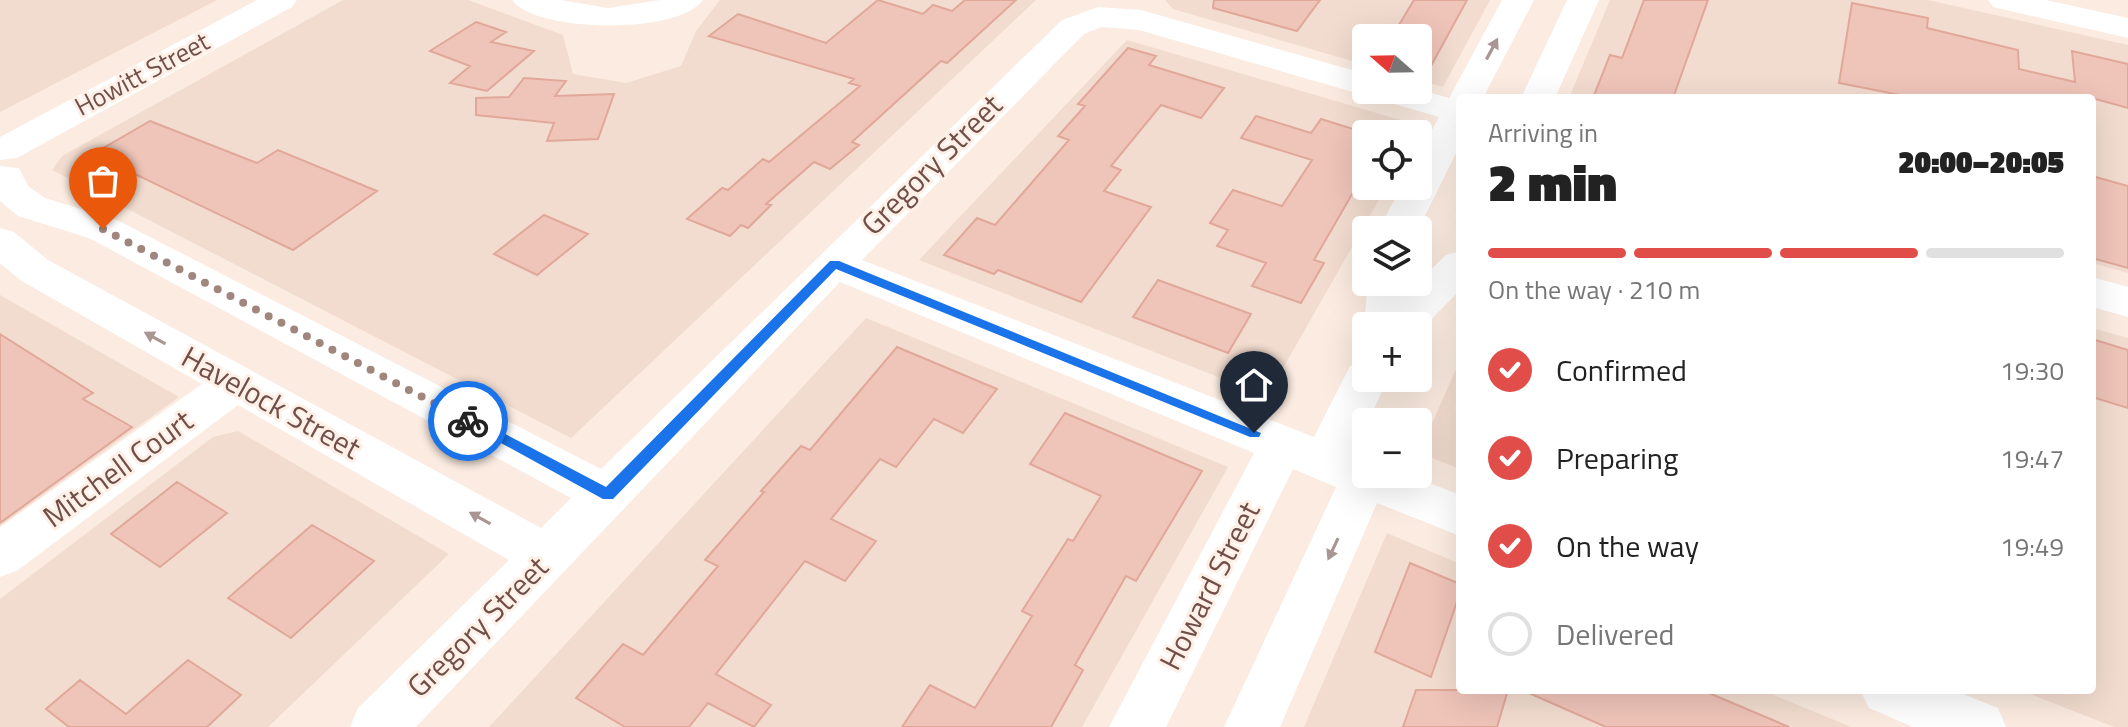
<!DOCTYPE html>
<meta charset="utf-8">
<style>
:root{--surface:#fff;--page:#f2f2f2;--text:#222;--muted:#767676;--line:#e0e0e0;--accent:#e14e49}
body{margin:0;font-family:"Titillium Web",sans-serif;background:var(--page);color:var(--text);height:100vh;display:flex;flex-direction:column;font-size:30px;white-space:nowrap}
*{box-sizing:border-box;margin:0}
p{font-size:26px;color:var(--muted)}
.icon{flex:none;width:44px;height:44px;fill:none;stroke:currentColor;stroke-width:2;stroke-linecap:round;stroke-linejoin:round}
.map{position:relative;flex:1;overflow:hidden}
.sheet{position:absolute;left:1456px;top:94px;width:640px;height:600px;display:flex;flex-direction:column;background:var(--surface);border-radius:8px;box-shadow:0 8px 32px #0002}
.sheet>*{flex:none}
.needle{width:52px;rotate:290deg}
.fabs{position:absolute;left:1352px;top:24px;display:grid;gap:16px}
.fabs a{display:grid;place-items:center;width:80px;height:80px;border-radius:8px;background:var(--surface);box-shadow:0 8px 32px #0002;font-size:40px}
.pin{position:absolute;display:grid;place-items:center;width:68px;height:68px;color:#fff;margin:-82px -34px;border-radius:50% 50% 50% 0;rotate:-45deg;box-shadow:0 0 8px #0007}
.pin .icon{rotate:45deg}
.courier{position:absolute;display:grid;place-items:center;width:80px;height:80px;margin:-40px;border:6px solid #1a73e8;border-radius:50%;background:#fff;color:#222;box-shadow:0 2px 10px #0007}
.headline em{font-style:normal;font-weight:800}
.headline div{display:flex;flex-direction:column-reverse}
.headline{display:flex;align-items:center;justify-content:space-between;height:136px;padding:0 32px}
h1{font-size:52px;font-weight:800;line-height:60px}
.bar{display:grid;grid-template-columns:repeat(4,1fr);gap:12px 8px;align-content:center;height:96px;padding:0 32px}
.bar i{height:10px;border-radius:6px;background:var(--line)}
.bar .active{background:var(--accent)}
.bar p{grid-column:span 4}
ol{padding:0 32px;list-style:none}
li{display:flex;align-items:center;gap:24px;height:88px}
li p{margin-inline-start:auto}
li .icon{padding:8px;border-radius:50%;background:var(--accent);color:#fff;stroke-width:4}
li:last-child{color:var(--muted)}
li i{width:44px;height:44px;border:4px solid var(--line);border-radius:50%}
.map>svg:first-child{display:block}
.residential{fill:#f2dccf}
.building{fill:#efc4b9;stroke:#e1a89a;stroke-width:2}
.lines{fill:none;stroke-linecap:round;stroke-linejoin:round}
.minor{fill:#fff;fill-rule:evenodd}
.oneway{fill:#a99592}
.route{fill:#1a73e8}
.done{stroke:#a1867e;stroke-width:8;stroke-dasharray:0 14.4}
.labels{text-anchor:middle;stroke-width:6;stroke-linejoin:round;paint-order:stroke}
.far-street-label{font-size:26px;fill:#704f49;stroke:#fef0e6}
.street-label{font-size:30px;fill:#704f49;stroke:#fef0e6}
</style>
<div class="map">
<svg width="2128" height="727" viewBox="0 0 2128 727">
<rect width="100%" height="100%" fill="#fbebe0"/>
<!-- residential -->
<path class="residential" d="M0,0H217L0,112Z
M343,0H468L563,35L573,74L626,83L681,66L696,31L720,0H1036L571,438L52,170L62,156Z
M1165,0H1490L1443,87L1418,80V38H1366V65L1173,9Z
M1610,0H1928L2128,45V273L2092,263V98H1569Z
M1127,40L1421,126L1417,134H1366V186H1387L1267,396L919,260Z
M0,295L179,397L0,526Z
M866,318L1228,467L1082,727H489Z
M2092,328L2128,338V727H2114L2020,690H2092Z
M1460,360V469L1419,453Z
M238,431L449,554L268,727H0V599L213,437Z
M1387,533L1460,564V690H1762L1851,727H1304Z"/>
<!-- building -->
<path class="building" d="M878,0L923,14L933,5L952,11L965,0H1016L947,63L941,61L852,142L859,145L830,169L814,162L766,204L771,205L748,228L741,225L730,236L687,219L722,188L728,190L763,159L769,162L860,86L849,83L854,79L709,36L738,14L826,43Z
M1214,0H1320L1297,31L1213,8Z
M1414,0H1467L1420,86L1418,38H1391Z
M1644,0H1708L1673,98H1593L1610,55L1622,58Z
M1852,3L1928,18L1927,28L2018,50L2019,69L2075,82L2072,51L2128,64V108L2092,98H1915L1839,83Z
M476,22L506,32L491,42L534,51L487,91L450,83L470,66L430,51Z
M1128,48L1156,56L1149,65L1224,88L1201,118L1161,105L1111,166L1121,170L1104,191L1151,207L1081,302L998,270L994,274L944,255L977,218L995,225L1069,140L1058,136L1085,106L1078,104Z
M524,78L566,81L555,96L614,94L598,139L547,141L554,123L476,115V98L509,97Z
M1256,116L1311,133L1321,119L1366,133V170L1314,260L1324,263L1301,303L1252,286L1266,263L1217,246L1228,230L1210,223L1233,190L1282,206L1312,160L1241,138Z
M150,121L257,163L278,150L377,191L293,250L93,154Z
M2092,176L2128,186V268L2092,258Z
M544,215L588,234L537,275L494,254Z
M1158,280L1251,314L1228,353L1133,317Z
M0,334L93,393L83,399L132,427L0,523Z
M2092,339L2128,350V408L2092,397Z
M897,347L997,389L963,433L934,419L896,467L880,459L831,519L876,541L845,581L805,561L716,674L771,705L754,727L708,703L689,727H625L576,698L623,644L643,655L718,566L705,560L764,492L761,491L801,446L810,450Z
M1065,413L1202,471L1136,581L1126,576L1075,665L1083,670L1051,727H902L930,685L975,708L1032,616L1022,611L1068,539L1073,541L1101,496L1030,464Z
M177,482L227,513L160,567L111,534Z
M312,525L374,561L291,638L228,598Z
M1410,563L1460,584V593L1431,677L1375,652Z
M188,660L241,695L207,727H69L46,709L80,680L126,714Z
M1416,690H1508L1497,727H1403Z
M1522,690H1702L1789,727H1606Z"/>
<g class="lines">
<!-- minor -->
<path class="minor" d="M257,0H297L292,7L17,158L0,160V137Z
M512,0H561L608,8L660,0H703C679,35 535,33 512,0Z
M1502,0H1534L1483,98H1460V145L1418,230H1378L1402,186H1418V156L1439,117L1139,30L1102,27L1084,34L862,260L1314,437L1350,366L1366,361V378H1388L1354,453L1366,458V474H1407L1460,495V536L1377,503L1280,727H1224L1336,487L1293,469L1166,727H1109L1254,453L840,282L416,727H350L358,708L509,560L238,405L18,570L0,577V527L202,384L20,280L0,263V228L14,232L48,260L541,528L571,498L89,238L18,216L0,201V166L19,168L28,186L45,198L117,220L601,469L1062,20L1098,7L1141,10L1366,74V90L1418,89L1449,98Z
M1567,0H1599L1555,98H1521Z
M1988,0H2046L2128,18V38L1993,7Z
M1460,251V290L1418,333V326H1366V330L1364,326L1368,282H1410L1409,291L1446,255Z
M2092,277L2128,287V317L2092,307Z
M1860,690H1953L1998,708L2006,727H1913L1869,708Z"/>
</g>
<!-- one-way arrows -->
<defs><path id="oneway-solid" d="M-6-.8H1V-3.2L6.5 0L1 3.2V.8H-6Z" transform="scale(2)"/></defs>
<g class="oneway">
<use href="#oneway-solid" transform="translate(1492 49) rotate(-62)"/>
<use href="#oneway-solid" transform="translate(155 338) rotate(-151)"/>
<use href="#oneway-solid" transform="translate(480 518) rotate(-151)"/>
<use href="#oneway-solid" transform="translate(1333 549) rotate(115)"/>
</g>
<!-- route -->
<path class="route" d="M830,261H839L1261,433L1259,437H1250L836,269L613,499H603L461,421L463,417H473L606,487Z"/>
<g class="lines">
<!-- done -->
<path class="done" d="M103,229L468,421"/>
</g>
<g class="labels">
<!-- far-street labels -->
<g class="far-street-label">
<text transform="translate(142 74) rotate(-28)" y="9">Howitt Street</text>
</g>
<!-- street labels -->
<g class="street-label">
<text transform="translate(932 165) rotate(-45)" y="10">Gregory Street</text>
<text transform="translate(271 403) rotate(29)" y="10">Havelock Street</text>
<text transform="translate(118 469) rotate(-36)" y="10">Mitchell Court</text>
<text transform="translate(1210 586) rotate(-63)" y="10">Howard Street</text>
<text transform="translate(478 627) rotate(-45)" y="10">Gregory Street</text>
</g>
</g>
</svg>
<div class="fabs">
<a><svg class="needle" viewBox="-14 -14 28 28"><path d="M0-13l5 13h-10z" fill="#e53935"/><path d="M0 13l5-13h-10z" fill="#767676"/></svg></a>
<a><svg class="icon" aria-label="locate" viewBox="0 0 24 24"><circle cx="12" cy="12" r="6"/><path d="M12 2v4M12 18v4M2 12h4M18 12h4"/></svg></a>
<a><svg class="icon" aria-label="layers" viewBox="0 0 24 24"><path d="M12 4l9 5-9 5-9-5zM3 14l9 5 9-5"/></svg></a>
<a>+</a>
<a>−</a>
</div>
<div class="pin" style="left:103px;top:229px;background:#ea580c"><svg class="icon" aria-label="bag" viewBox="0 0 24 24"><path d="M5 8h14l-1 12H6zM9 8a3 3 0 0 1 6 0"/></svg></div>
<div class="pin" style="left:1254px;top:433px;background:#1f2937"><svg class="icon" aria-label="home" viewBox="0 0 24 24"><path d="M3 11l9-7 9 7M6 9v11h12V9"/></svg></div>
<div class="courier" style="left:468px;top:421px"><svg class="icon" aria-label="bike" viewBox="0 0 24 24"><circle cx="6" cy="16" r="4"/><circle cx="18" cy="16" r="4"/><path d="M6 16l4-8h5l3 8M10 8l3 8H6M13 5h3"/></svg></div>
<section class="sheet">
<div class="headline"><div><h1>2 min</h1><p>Arriving in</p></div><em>20:00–20:05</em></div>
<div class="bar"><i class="active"></i><i class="active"></i><i class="active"></i><i></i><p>On the way · 210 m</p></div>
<ol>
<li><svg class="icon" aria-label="check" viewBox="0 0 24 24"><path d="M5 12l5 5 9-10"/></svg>Confirmed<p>19:30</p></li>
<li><svg class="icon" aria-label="check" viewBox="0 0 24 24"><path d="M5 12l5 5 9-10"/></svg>Preparing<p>19:47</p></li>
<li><svg class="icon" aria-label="check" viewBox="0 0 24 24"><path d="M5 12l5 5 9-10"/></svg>On the way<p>19:49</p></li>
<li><i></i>Delivered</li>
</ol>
</section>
</div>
